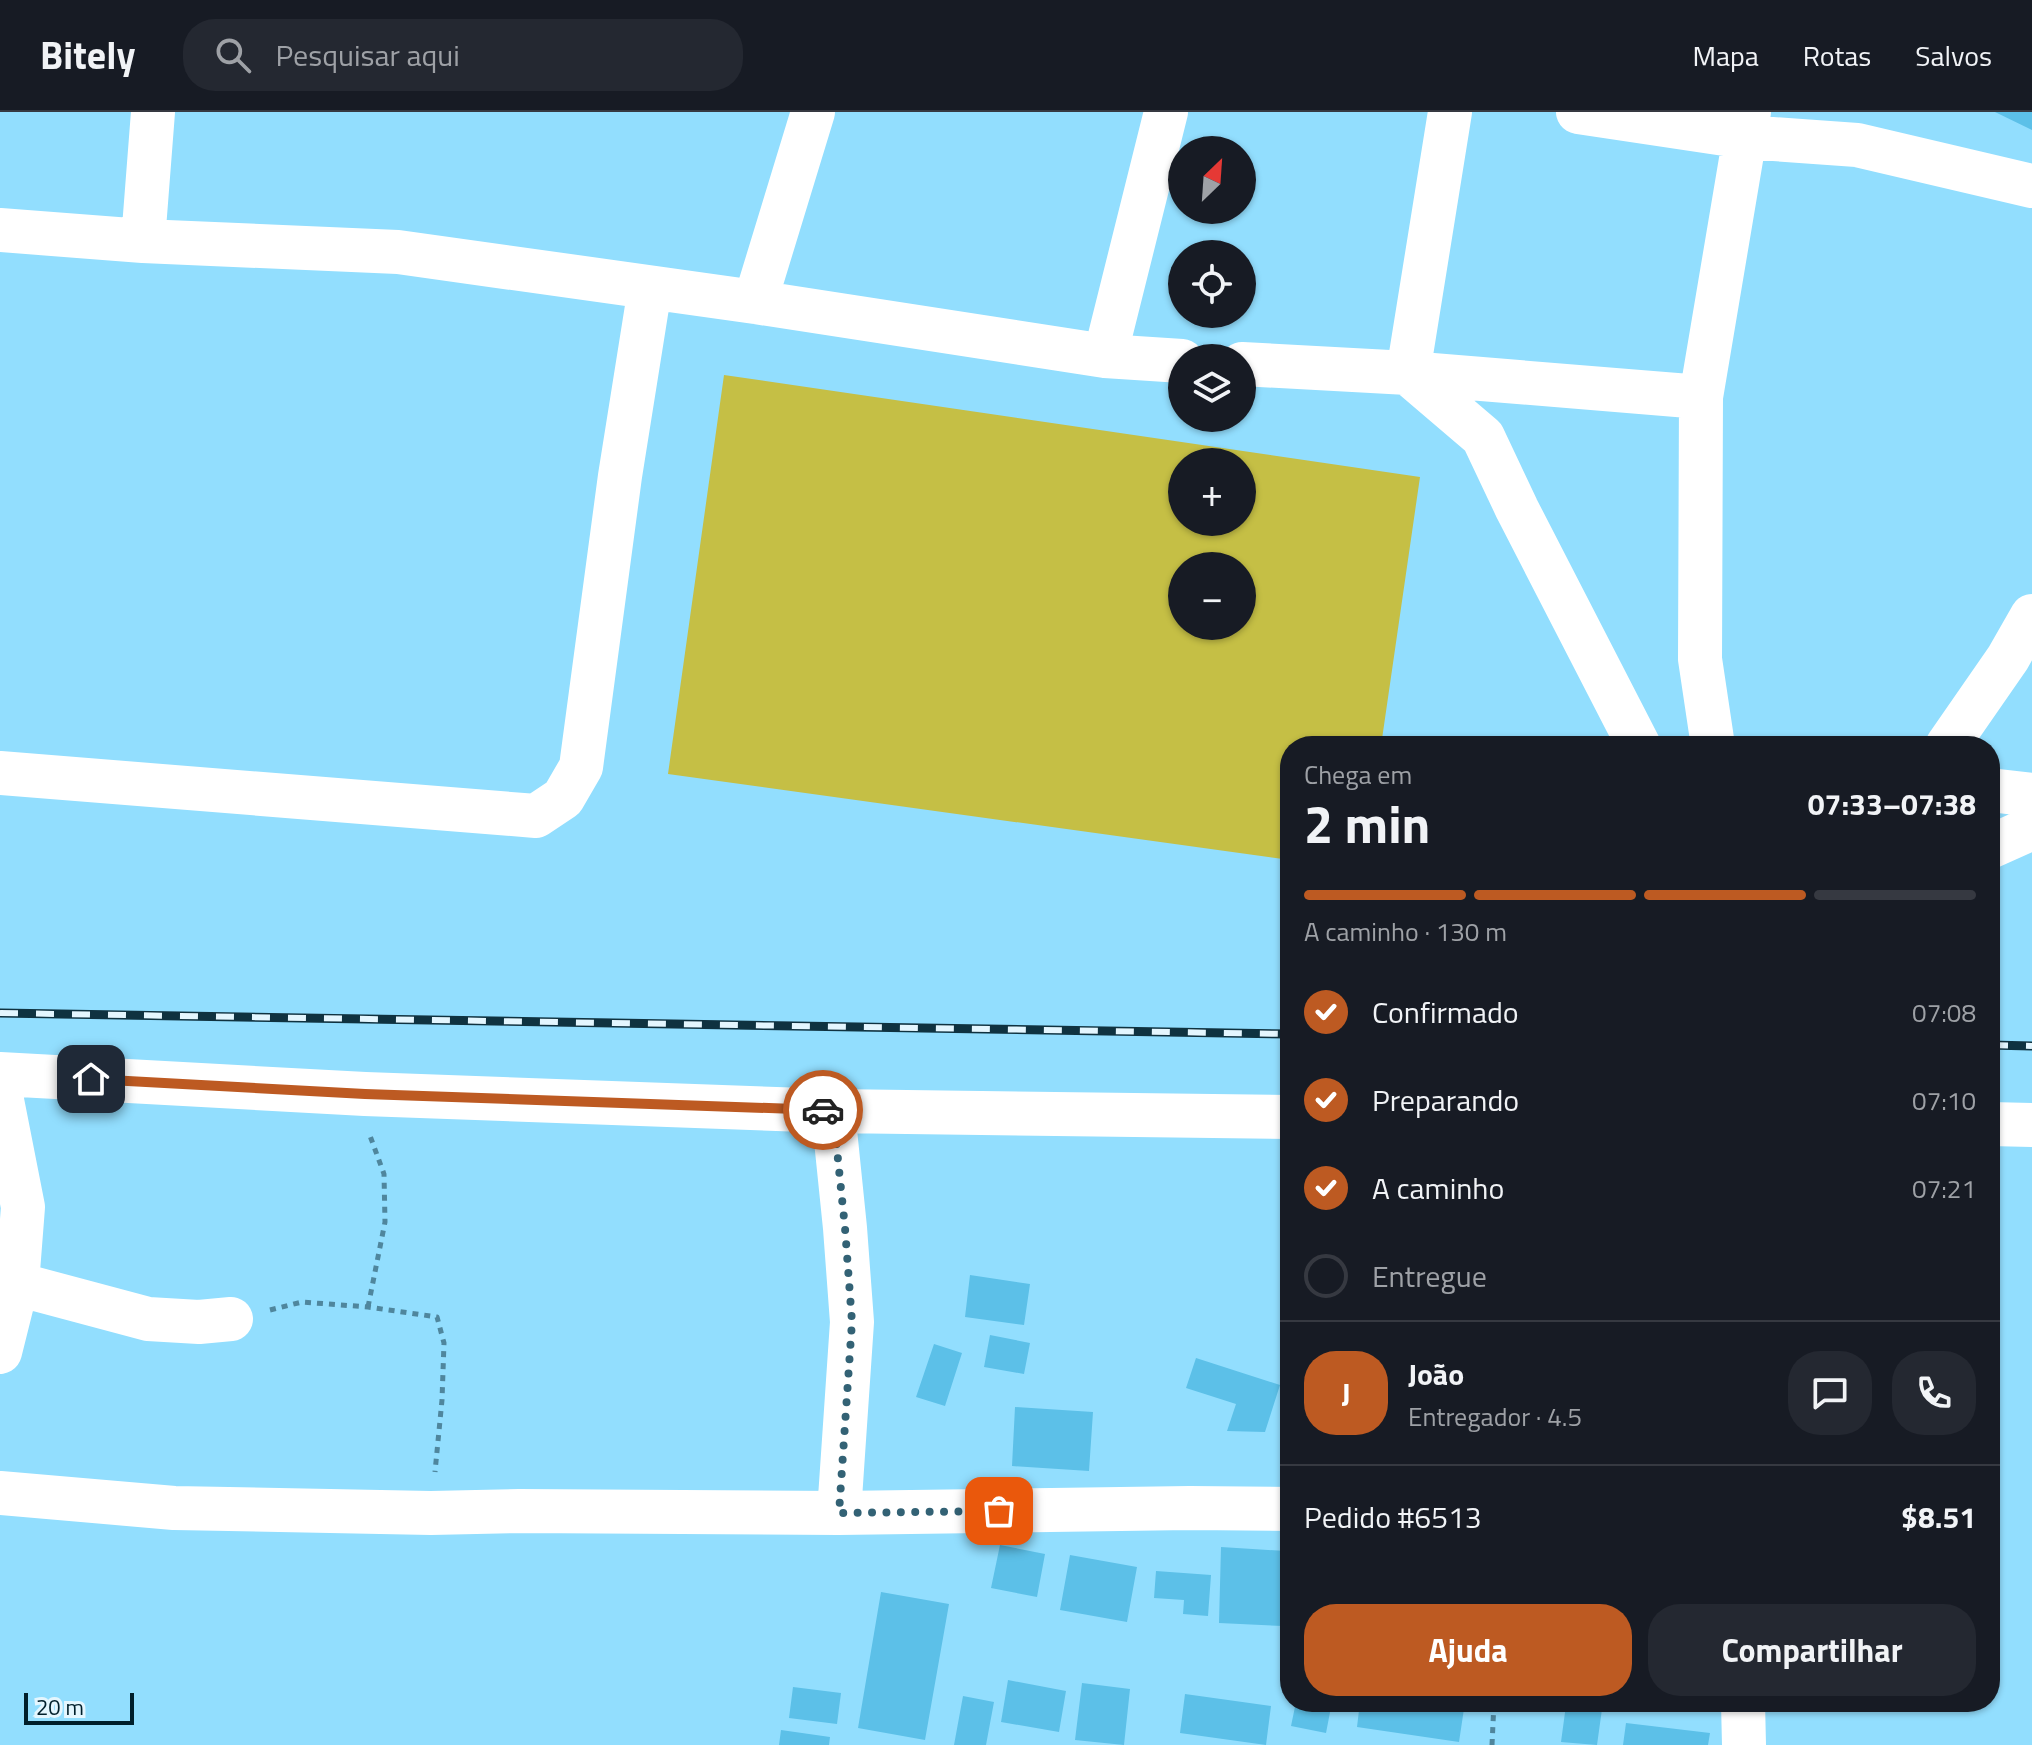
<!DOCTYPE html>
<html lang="pt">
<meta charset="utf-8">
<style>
:root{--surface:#171b24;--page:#242831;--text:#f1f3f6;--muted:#9ea1a6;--line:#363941;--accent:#bd5a22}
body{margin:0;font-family:"Titillium Web",sans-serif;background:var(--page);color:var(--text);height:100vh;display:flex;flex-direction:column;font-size:30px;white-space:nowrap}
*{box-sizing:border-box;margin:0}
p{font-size:26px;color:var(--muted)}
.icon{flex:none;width:44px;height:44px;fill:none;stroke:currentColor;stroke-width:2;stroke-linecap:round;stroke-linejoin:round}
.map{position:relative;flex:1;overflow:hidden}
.details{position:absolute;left:1280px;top:624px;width:720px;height:976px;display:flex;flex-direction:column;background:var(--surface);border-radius:32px;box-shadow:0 2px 6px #0004}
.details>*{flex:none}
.needle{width:52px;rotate:25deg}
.fabs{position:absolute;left:1168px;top:24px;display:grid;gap:16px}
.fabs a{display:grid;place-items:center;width:88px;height:88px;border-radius:50%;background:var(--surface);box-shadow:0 2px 6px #0004;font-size:40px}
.scale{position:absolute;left:24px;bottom:20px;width:110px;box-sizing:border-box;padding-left:8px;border:4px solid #001f2b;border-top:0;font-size:22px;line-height:28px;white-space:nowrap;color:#001f2b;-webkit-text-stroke:6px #e4f6fe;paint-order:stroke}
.pin{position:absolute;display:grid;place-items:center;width:68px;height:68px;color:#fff;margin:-34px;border-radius:16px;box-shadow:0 4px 12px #0006}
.courier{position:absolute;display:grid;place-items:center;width:80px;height:80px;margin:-40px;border:6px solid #bd5a22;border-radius:50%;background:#fff;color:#222;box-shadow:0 2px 10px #0007}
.head em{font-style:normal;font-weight:700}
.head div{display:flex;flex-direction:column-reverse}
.head{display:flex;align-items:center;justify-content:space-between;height:136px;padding:0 24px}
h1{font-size:52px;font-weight:700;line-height:60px}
.bar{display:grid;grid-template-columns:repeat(4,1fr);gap:12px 8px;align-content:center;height:96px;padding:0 24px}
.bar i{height:10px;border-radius:6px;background:var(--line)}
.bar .active{background:var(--accent)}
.bar p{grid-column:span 4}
.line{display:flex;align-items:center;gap:20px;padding:0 24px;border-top:2px solid var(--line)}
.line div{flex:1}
.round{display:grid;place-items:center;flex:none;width:84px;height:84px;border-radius:32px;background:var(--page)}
ol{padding:0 24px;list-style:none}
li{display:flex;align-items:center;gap:24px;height:88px}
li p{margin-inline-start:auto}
li .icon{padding:8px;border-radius:50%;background:var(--accent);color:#fff;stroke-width:4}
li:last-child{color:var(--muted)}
li i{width:44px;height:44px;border:4px solid var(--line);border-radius:50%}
.button{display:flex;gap:16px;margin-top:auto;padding:16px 24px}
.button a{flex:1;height:92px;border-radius:32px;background:var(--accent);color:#fff;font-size:32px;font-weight:700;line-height:92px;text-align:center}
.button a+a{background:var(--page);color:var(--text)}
header{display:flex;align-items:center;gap:48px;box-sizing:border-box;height:112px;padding:0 40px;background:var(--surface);border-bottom:2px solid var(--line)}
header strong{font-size:38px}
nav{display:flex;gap:44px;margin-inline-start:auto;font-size:28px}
.search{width:560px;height:72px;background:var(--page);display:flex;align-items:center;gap:20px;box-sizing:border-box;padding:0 28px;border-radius:32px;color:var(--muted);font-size:30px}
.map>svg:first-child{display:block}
.green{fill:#c5bf45;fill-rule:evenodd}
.building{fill:#5cc0e8}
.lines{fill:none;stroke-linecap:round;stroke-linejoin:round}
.path{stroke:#4f869d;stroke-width:5;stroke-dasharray:6 6;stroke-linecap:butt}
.minor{stroke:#fff;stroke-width:44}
.rail-casing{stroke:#0f3240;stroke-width:9}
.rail{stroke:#e4f6fe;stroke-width:6;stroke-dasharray:18;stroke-linecap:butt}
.done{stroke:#336275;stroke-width:8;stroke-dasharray:0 14.4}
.route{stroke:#bd5a22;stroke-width:10}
</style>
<header>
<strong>Bitely</strong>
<div class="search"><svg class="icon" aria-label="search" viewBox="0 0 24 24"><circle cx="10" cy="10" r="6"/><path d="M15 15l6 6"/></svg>Pesquisar aqui</div>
<nav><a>Mapa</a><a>Rotas</a><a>Salvos</a></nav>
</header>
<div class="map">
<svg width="2032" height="1633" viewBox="0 0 2032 1633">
<rect width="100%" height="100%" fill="#92defe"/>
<!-- green -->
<path class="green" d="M724,263L1420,365L1381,634H1290V748L668,662ZM1182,350H1242V410H1182ZM1182,454H1242V514H1182Z"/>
<!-- building -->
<path class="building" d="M1995,0H2032V18Z
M970,1163L1030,1172L1024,1213L965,1205Z
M990,1223L1030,1231L1024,1262L984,1255Z
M934,1232L962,1241L945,1294L916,1285Z
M1196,1246L1280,1273L1265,1320L1227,1319L1236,1292L1186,1276Z
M1015,1295L1093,1300L1089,1359L1012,1354Z
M1000,1433L1045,1442L1037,1485L991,1476Z
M1221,1435L1286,1439L1283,1514L1219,1511Z
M1070,1443L1137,1455L1127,1510L1060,1498Z
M1156,1459L1211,1463L1208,1504L1183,1502L1184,1488L1154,1486Z
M881,1480L949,1492L925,1628L858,1616Z
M1008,1568L1066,1579L1059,1620L1001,1610Z
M1082,1571L1130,1577L1124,1633L1075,1628Z
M793,1575L841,1581L837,1612L789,1606Z
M1185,1582L1271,1594L1266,1633L1180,1621Z
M963,1584L994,1590L986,1633H954Z
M1296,1590H1332L1326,1621L1291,1614Z
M1360,1590H1465L1459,1630L1357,1615Z
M1566,1593L1602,1597L1597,1633L1561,1630Z
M1626,1611L1710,1621L1708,1633H1623Z
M781,1618L830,1625L829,1633H779Z"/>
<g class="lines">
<!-- path -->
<path class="path" d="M368,1195L385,1110L384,1062L369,1021
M270,1198L302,1190L368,1195L437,1205L444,1231L442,1288L435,1360
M1492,1633L1494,1590"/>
<!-- minor -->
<path class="minor" d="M1450,0L1408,261L1701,285
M1578,0L1745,25L1857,33L2032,74
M0,118L143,129L398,140L755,190L1105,244L1182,249
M143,129L153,0
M755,190L813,0
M1105,244L1166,0
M1242,252L1408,261L1483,325L1517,397L1639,634
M1713,634L1700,547L1701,285L1749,0
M1947,634L2008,546L2032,504
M0,661L536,704L563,686L581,655L620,364L650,176
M1990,678L2032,683
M1990,735L2032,716
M0,962L365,982L833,999L1290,1005
M0,978L23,1095L17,1172L0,1240
M833,999L845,1116L852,1210L839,1401
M1990,1012L2032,1013
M17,1172L148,1207L199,1210L231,1207
M0,1381L174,1396L431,1401L519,1399L839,1401L1190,1396L1290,1397
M1743,1590L1744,1633"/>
<!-- rail casing -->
<g class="rail-casing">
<path id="rail" d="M0,901L1290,922
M1990,933L2032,934"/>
</g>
<!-- rail -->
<use href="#rail" class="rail"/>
</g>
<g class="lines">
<!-- done -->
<path class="done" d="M823,998L833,999L845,1116L852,1210L839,1401L999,1399"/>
<!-- route -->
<path class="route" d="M91,967L365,982L823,998"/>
</g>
</svg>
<div class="fabs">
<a><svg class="needle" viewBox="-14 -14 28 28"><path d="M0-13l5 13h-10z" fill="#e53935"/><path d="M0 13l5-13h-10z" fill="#9ea1a6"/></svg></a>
<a><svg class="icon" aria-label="locate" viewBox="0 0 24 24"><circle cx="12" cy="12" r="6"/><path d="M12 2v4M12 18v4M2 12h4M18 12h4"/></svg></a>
<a><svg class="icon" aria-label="layers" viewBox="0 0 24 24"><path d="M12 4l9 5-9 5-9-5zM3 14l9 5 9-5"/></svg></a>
<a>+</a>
<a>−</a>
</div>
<div class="scale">20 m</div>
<div class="pin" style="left:999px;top:1399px;background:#ea580c"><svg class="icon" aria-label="bag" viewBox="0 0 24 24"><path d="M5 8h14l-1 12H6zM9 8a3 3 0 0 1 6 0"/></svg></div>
<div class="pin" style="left:91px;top:967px;background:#1f2937"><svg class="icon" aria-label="home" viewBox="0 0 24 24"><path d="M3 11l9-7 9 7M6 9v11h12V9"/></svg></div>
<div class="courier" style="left:823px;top:998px"><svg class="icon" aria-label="car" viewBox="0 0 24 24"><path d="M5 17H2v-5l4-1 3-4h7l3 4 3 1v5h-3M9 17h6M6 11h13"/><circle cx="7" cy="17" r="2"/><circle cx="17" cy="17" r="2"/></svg></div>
<section class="details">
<div class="head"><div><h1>2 min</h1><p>Chega em</p></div><em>07:33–07:38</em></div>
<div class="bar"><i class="active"></i><i class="active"></i><i class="active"></i><i></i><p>A caminho · 130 m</p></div>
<ol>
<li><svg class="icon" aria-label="check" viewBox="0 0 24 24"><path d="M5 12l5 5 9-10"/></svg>Confirmado<p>07:08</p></li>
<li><svg class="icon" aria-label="check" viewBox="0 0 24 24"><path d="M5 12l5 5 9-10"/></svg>Preparando<p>07:10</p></li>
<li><svg class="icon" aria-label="check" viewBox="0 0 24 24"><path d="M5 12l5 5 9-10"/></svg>A caminho<p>07:21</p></li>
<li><i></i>Entregue</li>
</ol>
<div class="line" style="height:144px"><b class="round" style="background:var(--accent);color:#fff">J</b><div><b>João</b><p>Entregador · 4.5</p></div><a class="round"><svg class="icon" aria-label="chat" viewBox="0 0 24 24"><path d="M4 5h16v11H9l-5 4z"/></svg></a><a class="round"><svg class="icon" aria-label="phone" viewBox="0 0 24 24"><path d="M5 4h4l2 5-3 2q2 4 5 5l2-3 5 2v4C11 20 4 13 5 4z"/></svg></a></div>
<div class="line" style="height:104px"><div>Pedido #6513</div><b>$8.51</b></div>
<div class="button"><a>Ajuda</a><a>Compartilhar</a></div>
</section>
</div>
